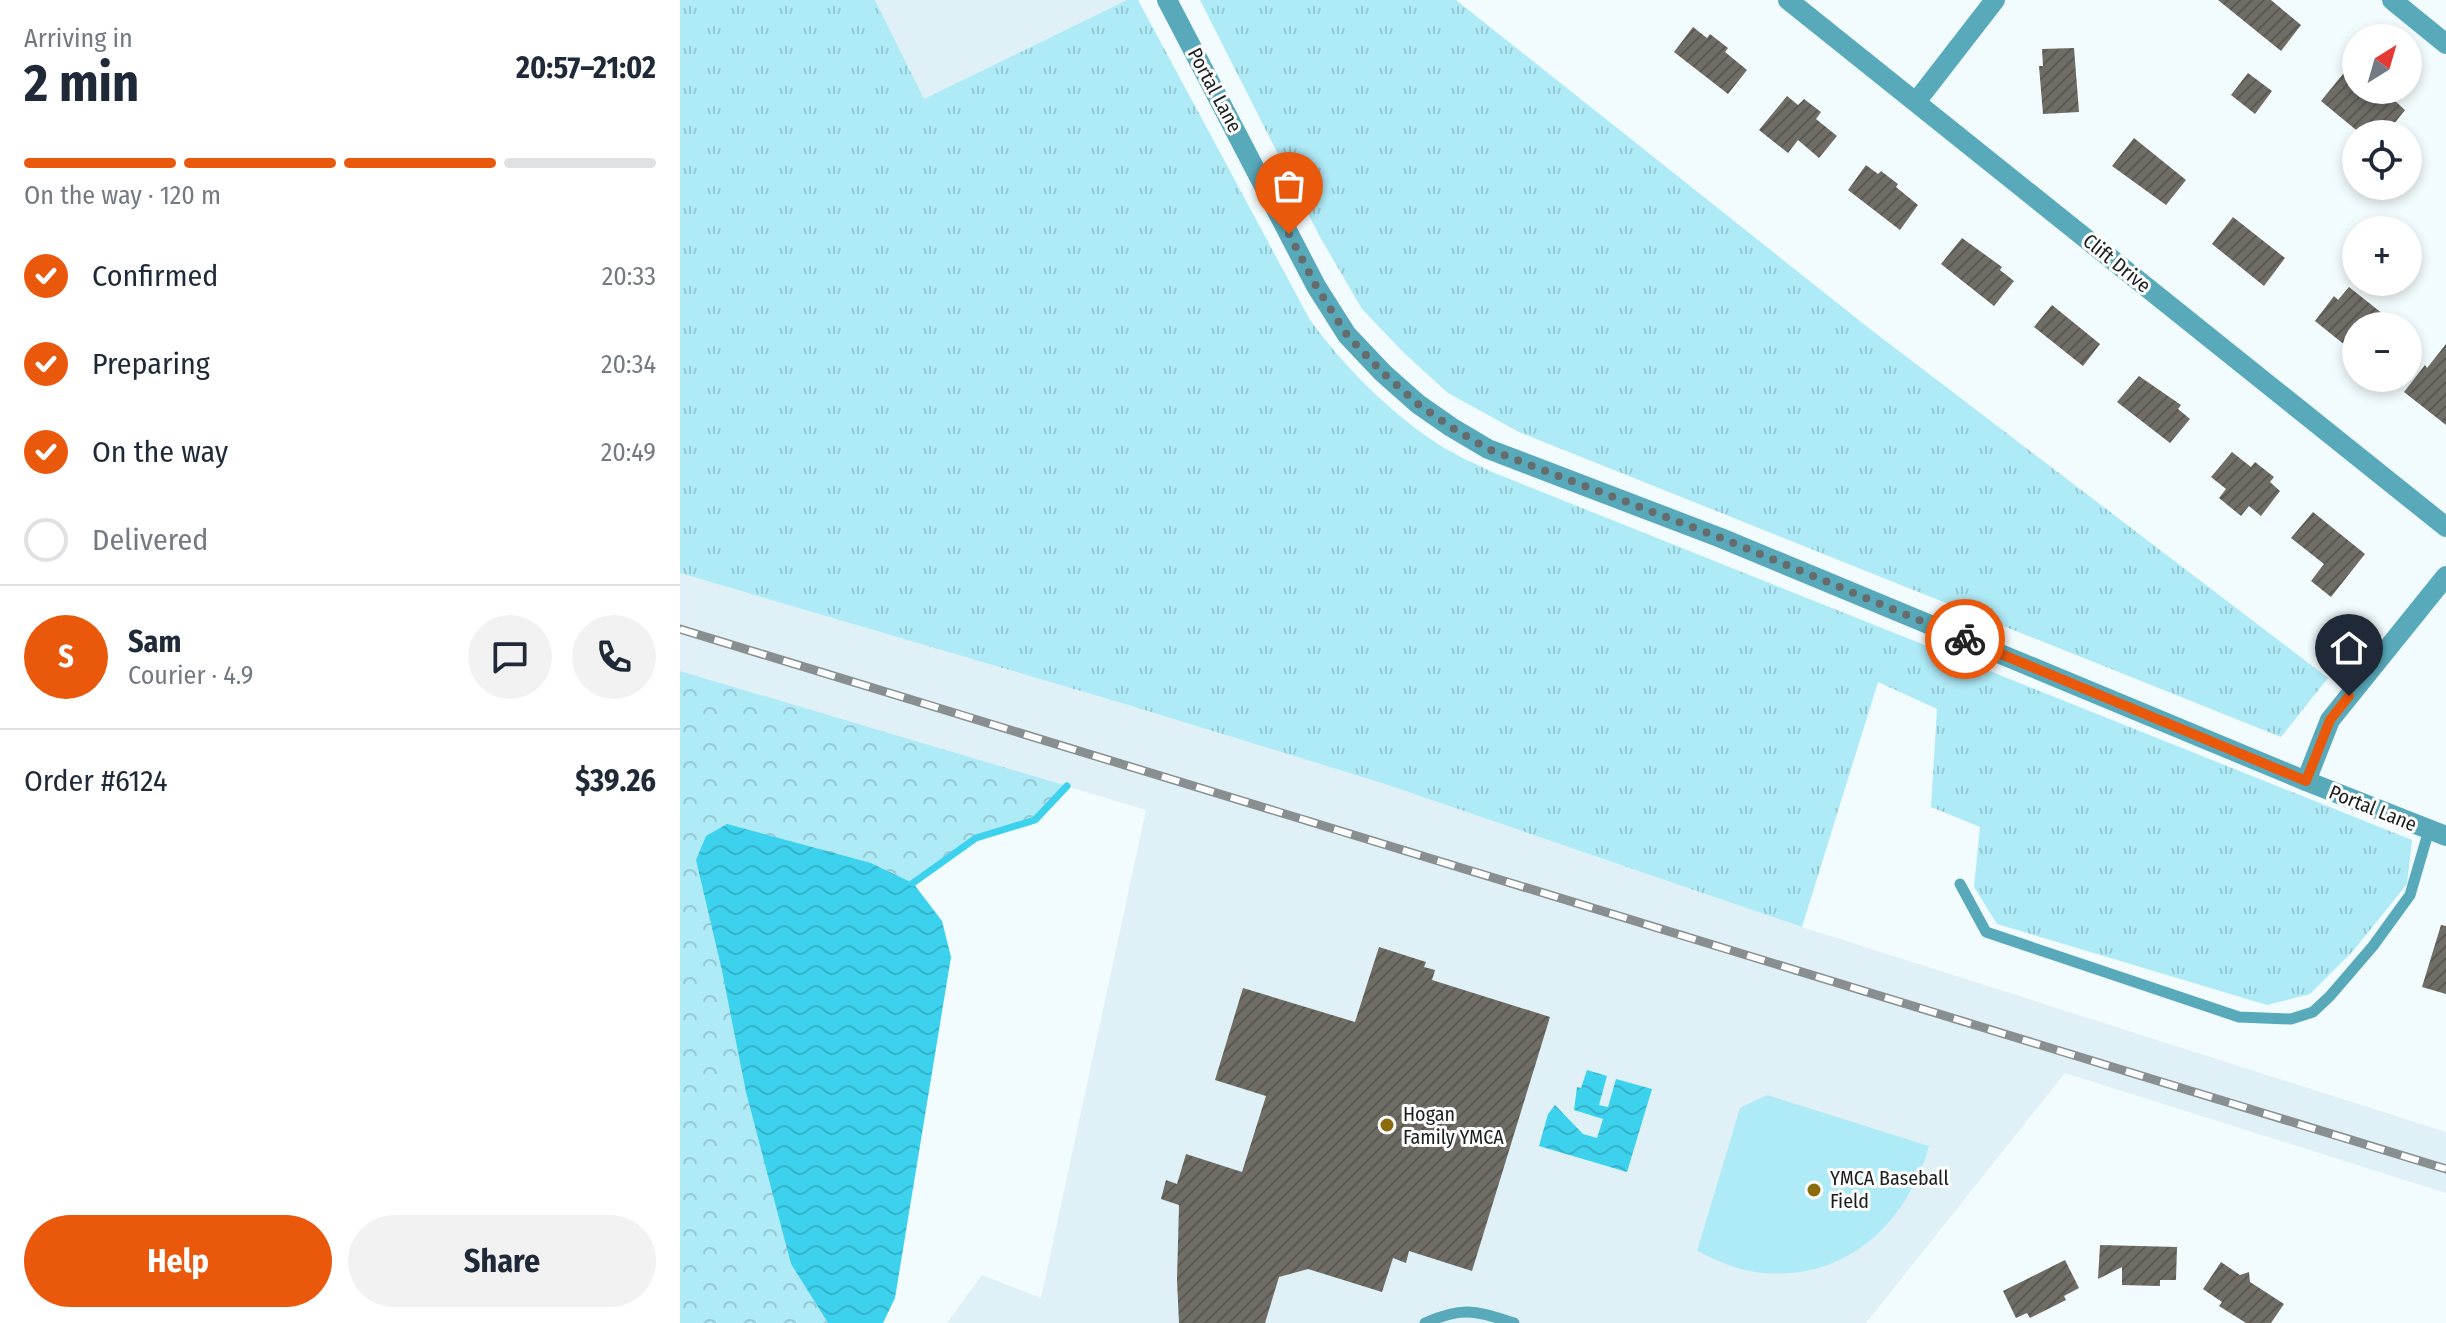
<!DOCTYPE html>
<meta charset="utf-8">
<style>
:root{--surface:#fff;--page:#f2f2f3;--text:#1f2937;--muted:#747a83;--line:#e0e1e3;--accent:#ea580c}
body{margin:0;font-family:"Fira Sans Condensed",sans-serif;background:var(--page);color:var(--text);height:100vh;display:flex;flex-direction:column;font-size:30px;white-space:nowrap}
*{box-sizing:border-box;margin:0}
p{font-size:26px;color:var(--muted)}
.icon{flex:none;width:44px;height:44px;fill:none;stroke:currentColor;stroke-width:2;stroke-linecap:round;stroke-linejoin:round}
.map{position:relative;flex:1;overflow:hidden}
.details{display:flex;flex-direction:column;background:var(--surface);width:680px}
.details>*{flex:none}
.needle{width:52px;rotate:37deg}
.fabs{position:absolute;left:1662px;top:24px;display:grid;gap:16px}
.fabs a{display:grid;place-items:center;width:80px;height:80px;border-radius:50%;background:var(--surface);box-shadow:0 4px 12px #0003;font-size:40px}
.pin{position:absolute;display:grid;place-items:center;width:68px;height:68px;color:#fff;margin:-82px -34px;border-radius:50% 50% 50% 0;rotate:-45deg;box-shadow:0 0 8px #0007}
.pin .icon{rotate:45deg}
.courier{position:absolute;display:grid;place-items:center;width:80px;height:80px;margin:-40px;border:6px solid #ea580c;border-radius:50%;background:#fff;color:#222;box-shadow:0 2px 10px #0007}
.summary em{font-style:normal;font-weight:700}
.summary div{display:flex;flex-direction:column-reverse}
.summary{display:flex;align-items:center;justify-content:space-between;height:136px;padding:0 24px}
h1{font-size:52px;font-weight:700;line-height:60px}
.bar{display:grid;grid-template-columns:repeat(4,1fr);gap:12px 8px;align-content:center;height:96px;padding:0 24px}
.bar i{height:10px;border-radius:6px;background:var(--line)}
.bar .on{background:var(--accent)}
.bar p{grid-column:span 4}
.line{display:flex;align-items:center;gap:20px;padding:0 24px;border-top:2px solid var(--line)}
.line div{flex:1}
.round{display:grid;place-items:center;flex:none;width:84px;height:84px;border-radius:42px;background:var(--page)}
ol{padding:0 24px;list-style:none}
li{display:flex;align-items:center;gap:24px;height:88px}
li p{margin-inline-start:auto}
li .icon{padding:8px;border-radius:50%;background:var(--accent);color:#fff;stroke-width:4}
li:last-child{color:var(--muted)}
li i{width:44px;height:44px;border:4px solid var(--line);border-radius:50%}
.button{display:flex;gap:16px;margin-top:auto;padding:16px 24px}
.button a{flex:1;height:92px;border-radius:48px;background:var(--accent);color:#fff;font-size:32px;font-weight:700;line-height:92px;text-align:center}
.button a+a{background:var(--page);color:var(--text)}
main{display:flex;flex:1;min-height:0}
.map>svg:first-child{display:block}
.built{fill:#dff1f6}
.grass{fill:url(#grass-tufts)}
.forest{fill:url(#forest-crowns)}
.pitch{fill:#afeaf7}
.water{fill:url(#water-waves)}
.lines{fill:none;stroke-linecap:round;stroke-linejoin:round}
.stream{stroke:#3cd1ed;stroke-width:7}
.building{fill:url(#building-hatch)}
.service{stroke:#58aabb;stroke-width:11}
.minor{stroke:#58aabb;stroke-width:20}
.tertiary{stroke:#58aabb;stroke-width:20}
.rail-casing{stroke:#898f90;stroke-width:9}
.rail{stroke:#fff;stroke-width:6;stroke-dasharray:18;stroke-linecap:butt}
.done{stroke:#666b6c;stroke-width:8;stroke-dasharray:0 14.4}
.route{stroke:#ea580c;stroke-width:10}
.poi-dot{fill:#8c6b0d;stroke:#fff;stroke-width:3}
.labels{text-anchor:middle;stroke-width:6;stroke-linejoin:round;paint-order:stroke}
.street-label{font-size:20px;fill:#1a1e1e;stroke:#fff}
.poi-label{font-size:20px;fill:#1a1e1e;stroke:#fff;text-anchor:start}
</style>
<main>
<section class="details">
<div class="summary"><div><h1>2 min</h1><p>Arriving in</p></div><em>20:57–21:02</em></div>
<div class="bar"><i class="on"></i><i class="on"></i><i class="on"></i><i></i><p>On the way · 120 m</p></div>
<ol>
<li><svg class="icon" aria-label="check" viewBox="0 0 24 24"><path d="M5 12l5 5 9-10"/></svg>Confirmed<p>20:33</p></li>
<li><svg class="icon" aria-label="check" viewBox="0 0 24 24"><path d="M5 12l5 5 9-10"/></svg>Preparing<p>20:34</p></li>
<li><svg class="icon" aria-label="check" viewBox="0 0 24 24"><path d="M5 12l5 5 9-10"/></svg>On the way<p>20:49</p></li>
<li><i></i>Delivered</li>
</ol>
<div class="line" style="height:144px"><b class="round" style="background:var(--accent);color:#fff">S</b><div><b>Sam</b><p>Courier · 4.9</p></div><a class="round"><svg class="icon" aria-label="chat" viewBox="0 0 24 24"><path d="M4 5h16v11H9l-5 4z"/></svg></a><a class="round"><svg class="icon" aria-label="phone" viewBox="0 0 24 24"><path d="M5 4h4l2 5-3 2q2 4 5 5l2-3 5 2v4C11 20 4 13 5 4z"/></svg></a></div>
<div class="line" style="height:104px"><div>Order #6124</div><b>$39.26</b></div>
<div class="button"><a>Help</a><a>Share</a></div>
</section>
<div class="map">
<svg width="1766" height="1323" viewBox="0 0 1766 1323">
<defs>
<pattern id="grass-tufts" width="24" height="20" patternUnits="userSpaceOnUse" patternTransform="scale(2)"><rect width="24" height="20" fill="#afeaf7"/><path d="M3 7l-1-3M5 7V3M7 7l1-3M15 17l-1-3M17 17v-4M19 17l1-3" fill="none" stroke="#96c8d3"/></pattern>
<pattern id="forest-crowns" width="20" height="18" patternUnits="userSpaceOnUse" patternTransform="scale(2)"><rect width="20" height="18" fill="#afeaf7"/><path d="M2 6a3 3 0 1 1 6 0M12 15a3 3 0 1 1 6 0" fill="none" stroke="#96c8d3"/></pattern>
<pattern id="water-waves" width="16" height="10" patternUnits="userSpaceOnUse" patternTransform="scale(2)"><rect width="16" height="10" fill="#3cd1ed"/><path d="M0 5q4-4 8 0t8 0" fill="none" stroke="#34b3cb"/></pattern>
<pattern id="building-hatch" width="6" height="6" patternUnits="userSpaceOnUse" patternTransform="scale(2)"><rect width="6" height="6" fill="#6f6d66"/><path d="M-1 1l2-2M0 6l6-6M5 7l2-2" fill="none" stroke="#5a5953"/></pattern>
</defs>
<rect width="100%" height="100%" fill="#f2fbfd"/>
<!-- built -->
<path class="built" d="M195,0H447L244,100Z
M0,573L445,704L705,784L1122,927L1766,1132V1193L1385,1073L1186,1323H267L302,1275L361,1298L466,810L0,671Z"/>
<!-- grass -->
<path class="grass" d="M0,0H195L244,99L447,0H458L630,320C664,366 705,408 752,440C770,453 792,462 812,472L1732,840L1727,884L1673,951L1630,994L1587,1005L1317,924L1294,887L1300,827L1251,807L1257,709L1198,682L1122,927L705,784L445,704L0,573Z
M520,0H776L1190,329L1648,678L1601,737L839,432L768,393L724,353L682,309L640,237Z"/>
<!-- forest -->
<path class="forest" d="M0,671L387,786L355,820L296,838L233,883L191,863L16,860L111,1264L148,1323H0Z"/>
<!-- pitch -->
<path class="pitch" d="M1087,1095L1249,1146C1226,1226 1163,1284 1075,1272C1054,1269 1036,1260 1017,1251L1060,1108Z"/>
<!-- water -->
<path class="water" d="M47,824L191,863L233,883L262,921L271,957L215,1298L203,1323H148L111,1264L66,1092L42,971L16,860L26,836Z
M907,1070L927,1076L919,1105L928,1107L936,1079L972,1089L947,1172L859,1146L868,1114L875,1105L903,1134L917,1138L923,1119L894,1110L897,1087L901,1088Z"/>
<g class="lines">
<!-- stream -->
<path class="stream" d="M233,883L296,838L355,820L387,786"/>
</g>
<!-- building -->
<path class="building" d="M1538,0H1591L1621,25L1601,51Z
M1013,27L1027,38L1030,34L1048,48L1045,52L1067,70L1048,94L994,52Z
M1394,48L1399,112L1363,114L1359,66H1363L1362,49Z
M1676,58V90H1703L1725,110L1706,134H1681L1641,101Z
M1568,73L1592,91L1575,114L1551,95Z
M1107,96L1118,105L1124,99L1141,112L1136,119L1157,136L1139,158L1118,140L1108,153L1079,130Z
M1454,138L1506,180L1486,205L1432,166Z
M1186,165L1198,174L1201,171L1218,184L1216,187L1238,205L1220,230L1168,190Z
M1553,217L1605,258L1584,286L1532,244Z
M1282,238L1322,267L1320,270L1334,281L1314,306L1261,264Z
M1669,287L1718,326H1676V354L1635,321L1654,296L1658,300Z
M1372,305L1420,344L1403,366L1354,327Z
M1766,344V425L1724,392L1745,365L1747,368Z
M1459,376L1501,405L1498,409L1510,419L1490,443L1437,402Z
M1552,452L1571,467L1575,462L1594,477L1590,482L1600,491L1581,516L1569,506L1561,516L1539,498L1546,489L1531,477Z
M1633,512L1685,554L1651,597L1631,581L1644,564L1611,538Z
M1761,925L1766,926V994L1742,987Z
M699,947L746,962L744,967L755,970L752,980L870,1017L792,1271L729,1251L726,1263L713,1258L702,1292L628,1269L599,1277L585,1323H499L497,1280L499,1205L481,1199L486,1180L497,1184L506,1154L562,1172L586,1096L535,1080L563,988L675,1022Z
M1420,1245L1497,1247L1496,1280H1480V1286L1442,1285V1267L1418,1279Z
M1385,1260L1399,1288L1384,1296L1386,1300L1350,1318L1347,1313L1336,1318L1323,1291Z
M1541,1262L1560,1275L1569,1272L1570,1282L1604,1304L1591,1323H1566L1539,1306L1542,1302L1523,1289Z"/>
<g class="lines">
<!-- service -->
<path class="service" d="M1280,884L1306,932L1559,1017L1611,1019L1633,1012L1650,996L1693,946L1730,895L1749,830
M745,1323C784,1306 795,1311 834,1323"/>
<!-- minor -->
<path class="minor" d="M1108,0L1766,527
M1712,0L1766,44
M1236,102L1315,0
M1626,781L1650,720L1766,576"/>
<!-- tertiary -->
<path class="tertiary" d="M487,0L636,286L667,335L703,373L738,404L771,427L808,449L1041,538L1626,781L1766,836"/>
<!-- rail casing -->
<g class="rail-casing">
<path id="rail" d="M0,629L1766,1169"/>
</g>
<!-- rail -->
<use href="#rail" class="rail"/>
</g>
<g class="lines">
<!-- done -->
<path class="done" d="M609,234L636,286L667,335L703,373L738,404L771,427L808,449L1041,538L1285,639"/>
<!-- route -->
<path class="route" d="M1285,639L1626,781L1650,720L1669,696"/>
</g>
<!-- markers -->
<g class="poi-dot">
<circle cx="707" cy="1125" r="8"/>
<circle cx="1134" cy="1190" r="8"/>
</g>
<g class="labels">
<!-- street labels -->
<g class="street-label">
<text transform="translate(535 90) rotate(62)" y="7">Portal Lane</text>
<text transform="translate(1437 263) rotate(39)" y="7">Clift Drive</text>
<text transform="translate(1693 808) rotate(22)" y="7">Portal Lane</text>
</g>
<!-- poi labels -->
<g class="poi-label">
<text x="723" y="1121">Hogan<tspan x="723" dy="23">Family YMCA</tspan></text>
<text x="1150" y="1185">YMCA Baseball<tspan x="1150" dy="23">Field</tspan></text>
</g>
</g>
</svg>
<div class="fabs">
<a><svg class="needle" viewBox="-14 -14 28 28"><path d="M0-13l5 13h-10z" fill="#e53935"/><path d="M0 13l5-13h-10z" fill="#747a83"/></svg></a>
<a><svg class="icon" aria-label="locate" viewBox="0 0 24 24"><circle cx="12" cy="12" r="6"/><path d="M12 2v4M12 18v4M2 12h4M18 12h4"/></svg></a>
<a>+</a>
<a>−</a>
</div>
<div class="pin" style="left:609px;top:234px;background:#ea580c"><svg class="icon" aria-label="bag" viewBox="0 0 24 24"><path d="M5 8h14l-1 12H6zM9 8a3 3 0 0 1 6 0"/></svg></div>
<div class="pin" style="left:1669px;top:696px;background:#1f2937"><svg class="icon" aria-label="home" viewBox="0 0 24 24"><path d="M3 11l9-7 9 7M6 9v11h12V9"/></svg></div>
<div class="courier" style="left:1285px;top:639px"><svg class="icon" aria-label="bike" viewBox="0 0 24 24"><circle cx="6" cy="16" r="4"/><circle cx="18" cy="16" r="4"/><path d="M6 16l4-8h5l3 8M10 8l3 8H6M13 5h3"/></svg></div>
</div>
</main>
